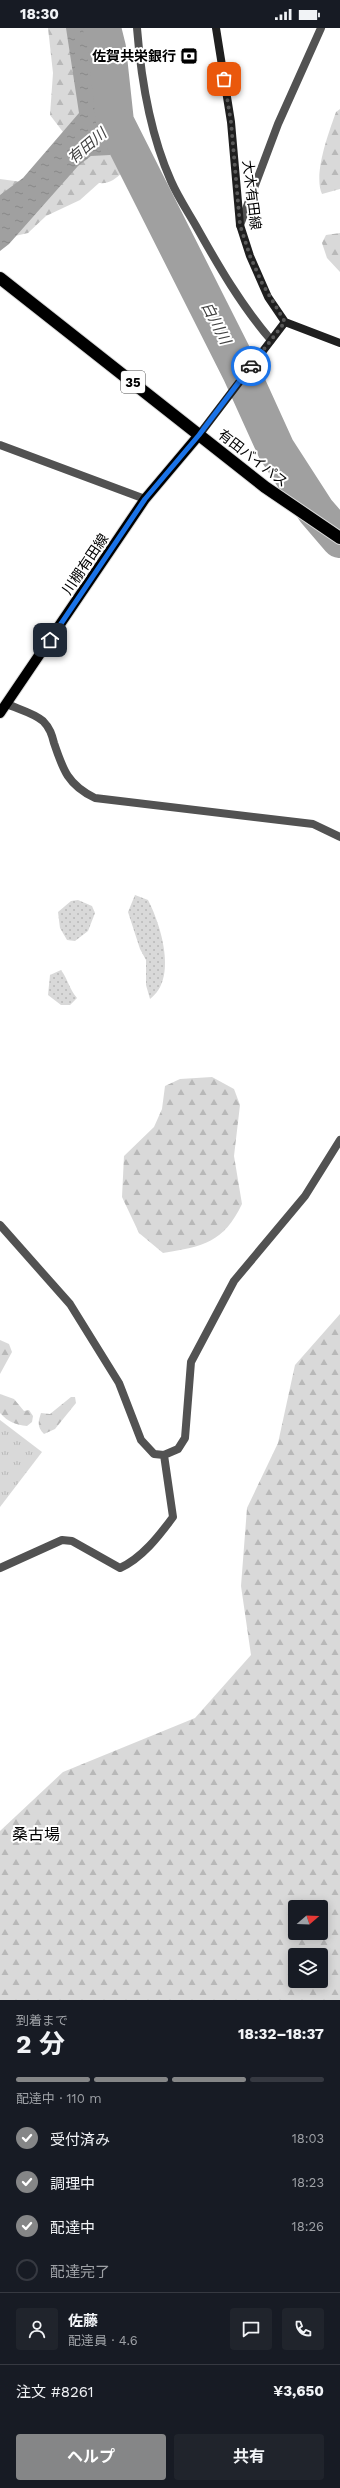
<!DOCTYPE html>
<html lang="ja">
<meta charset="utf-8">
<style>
:root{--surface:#171b24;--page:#20242c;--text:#f1f3f6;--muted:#9ea1a6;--line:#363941;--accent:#858687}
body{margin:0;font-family:"Work Sans","Noto Sans JP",sans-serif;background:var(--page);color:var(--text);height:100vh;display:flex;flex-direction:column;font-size:15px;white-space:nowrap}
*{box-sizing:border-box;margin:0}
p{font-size:13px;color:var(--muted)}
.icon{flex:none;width:22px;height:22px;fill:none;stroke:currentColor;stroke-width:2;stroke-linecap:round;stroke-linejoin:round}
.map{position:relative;height:1972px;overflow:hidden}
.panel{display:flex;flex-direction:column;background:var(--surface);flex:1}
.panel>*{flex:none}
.needle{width:26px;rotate:71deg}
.controls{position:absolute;left:288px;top:1872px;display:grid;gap:8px}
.controls a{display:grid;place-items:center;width:40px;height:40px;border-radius:4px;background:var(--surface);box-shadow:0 2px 10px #0003;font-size:20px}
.pin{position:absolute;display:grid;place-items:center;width:34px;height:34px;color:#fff;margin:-17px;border-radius:8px;box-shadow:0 2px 6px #0006}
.courier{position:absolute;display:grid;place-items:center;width:40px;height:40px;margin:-20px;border:3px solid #1a73e8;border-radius:50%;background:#fff;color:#222;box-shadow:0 1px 5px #0007}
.head em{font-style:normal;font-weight:700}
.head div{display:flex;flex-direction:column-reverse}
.head{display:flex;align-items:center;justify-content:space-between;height:68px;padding:0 16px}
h1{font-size:26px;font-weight:700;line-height:30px}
.bar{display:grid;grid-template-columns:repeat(4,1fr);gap:6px 4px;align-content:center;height:48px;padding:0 16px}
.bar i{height:5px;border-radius:3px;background:var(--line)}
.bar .on{background:var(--accent)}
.bar p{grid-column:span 4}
.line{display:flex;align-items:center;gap:10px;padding:0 16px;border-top:1px solid var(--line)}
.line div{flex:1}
.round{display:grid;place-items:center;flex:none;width:42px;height:42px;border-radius:4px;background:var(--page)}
ol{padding:0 16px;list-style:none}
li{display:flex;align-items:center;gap:12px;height:44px}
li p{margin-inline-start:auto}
li .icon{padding:4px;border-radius:50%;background:var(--accent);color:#fff;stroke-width:4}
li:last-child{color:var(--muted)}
li i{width:22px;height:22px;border:2px solid var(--line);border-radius:50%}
.cta{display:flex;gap:8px;margin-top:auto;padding:8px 16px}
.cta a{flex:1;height:46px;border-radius:4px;background:var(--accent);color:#fff;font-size:16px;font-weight:700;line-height:46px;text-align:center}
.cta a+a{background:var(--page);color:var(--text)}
.status{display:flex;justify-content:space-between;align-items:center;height:28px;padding:0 20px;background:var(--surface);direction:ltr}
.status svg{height:11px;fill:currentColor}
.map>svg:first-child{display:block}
.grass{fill:url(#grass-dots)}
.forest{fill:url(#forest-firs);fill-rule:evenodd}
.park{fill:url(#park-tufts)}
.water{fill:url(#water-ripples)}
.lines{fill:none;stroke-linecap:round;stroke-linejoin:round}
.river{stroke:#a0a0a0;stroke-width:38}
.primary-casing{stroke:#dbdbdb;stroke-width:12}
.highway-casing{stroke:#dbdbdb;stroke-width:14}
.street{stroke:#525252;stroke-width:8}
.secondary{stroke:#1f1f1f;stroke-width:8}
.primary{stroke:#000;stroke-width:10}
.highway{stroke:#000;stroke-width:12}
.done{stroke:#595959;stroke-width:4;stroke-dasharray:0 7.2}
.route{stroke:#1a73e8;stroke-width:5}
.labels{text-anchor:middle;stroke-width:4;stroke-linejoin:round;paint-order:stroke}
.shield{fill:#fff;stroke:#4c4c4c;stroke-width:1}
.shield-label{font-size:13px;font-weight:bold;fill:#000}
.poi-label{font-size:14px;font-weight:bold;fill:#000;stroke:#fff;text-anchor:end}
.street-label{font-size:14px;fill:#000;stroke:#fff}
.water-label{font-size:15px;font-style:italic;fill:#414141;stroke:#fff}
.quarter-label{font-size:16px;fill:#000;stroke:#fff}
</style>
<div class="status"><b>18:30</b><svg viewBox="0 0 49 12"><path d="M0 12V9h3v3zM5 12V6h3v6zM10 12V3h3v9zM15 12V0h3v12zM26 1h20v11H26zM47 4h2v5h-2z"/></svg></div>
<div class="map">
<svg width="340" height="1972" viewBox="0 0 340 1972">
<defs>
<pattern id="grass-dots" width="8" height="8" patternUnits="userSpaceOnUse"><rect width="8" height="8" fill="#d9d9d9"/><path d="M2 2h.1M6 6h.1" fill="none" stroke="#b8b8b8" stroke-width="1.8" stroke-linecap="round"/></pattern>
<pattern id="forest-firs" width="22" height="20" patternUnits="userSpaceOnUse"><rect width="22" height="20" fill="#d9d9d9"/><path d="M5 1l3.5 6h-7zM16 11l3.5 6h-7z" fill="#b8b8b8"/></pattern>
<pattern id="park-tufts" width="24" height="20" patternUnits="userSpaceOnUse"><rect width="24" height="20" fill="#d9d9d9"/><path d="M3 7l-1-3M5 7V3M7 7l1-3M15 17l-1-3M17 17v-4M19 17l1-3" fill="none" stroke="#b8b8b8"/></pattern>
<pattern id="water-ripples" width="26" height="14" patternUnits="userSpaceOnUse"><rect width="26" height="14" fill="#a0a0a0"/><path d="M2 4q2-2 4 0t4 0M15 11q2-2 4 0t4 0" fill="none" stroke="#888"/></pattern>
</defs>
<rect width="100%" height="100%" fill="#fff"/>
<!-- grass -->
<path class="grass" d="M135,867L148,872C161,897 178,951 150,971L146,957V932L140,921L128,884Z
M78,872L92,878L95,885L88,903L75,913L67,912L60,900L58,884L71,873Z
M61,942C68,951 69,961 77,970L70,977H61L48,967L50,947Z"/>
<!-- forest -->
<path class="forest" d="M48,0H92L81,108L63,104L50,87L53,45Z
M340,81V161L322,166C313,146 329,104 336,84Z
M107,118L122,132L123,144C115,151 110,156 99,155L80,172L46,188L28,205L15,208L0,194V151L22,154L64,145Z
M340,205V244L327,230L322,215L326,207Z
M212,1049L234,1061L240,1077L234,1128L242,1176C223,1215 204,1218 163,1225L139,1205L122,1169L124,1128L154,1099L162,1081L165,1058L180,1051Z
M340,1286V1972H0V1803L63,1744L195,1690L251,1627L241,1558L247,1480L278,1415L295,1337ZM295,1879H321V1905H295ZM295,1927H321V1953H295Z
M0,1312L9,1316L12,1324L0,1346Z
M0,1366L14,1371L24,1383L29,1382L33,1388L32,1394L27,1398C16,1397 8,1394 0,1385Z
M71,1369H75L76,1375L55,1401L44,1406C37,1399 38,1394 41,1385L50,1386Z"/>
<!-- park -->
<path class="park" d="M0,1392L42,1424L0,1479Z"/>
<!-- water -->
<path class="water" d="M66,0H121L120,77L110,127L91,128L78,138L9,216L0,223V167L23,150L79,85Z"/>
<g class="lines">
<!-- river -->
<path class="river" d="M102,0L107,20L115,94L241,344L276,421L316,483L340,511"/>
<!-- primary casing -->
<g class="primary-casing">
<path id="primary" d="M0,685L145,471L199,407"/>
</g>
<!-- highway casing -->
<g class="highway-casing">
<path id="highway" d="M0,250L265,459L340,510"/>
</g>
<!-- street -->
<path class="street" d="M137,0C141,51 150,106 171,153C178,169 188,184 196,198C219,239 241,277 271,312
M240,197L278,96L321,0
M0,417L145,471
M7,676C18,681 34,685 43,693C50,700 52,707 54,715C63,742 68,757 95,770L313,796L340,809
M0,1197L70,1276L119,1355L141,1412L154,1426L164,1427L178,1421L185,1410L191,1334L234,1253L305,1168L340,1112
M0,1540L62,1512L72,1513L120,1540C142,1530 159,1508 173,1489L164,1427"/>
<!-- secondary -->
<path class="secondary" d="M216,0L231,94L240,197L250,228L268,269L285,294L340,315
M199,407L285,294"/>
<!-- primary -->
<use href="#primary" class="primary"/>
<!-- highway -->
<use href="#highway" class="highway"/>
</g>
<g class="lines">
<!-- done -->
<path class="done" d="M224,51L231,94L240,197L250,228L262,255L285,294L251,338"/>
<!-- route -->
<path class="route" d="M50,612L145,471L199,407L251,338"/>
</g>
<!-- icons -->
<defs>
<g id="bank-square" transform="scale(0.9)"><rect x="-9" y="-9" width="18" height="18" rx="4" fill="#000" stroke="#fff"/><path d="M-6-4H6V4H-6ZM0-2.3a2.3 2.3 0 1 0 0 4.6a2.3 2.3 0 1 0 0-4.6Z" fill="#fff"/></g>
</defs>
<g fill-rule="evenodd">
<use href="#bank-square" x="189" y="28"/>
</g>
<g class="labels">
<!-- shield labels -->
<rect class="shield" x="121" y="343" width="24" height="22" rx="3"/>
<g class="shield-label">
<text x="133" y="359">35</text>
</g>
<!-- poi labels -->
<g class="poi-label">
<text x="176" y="33">佐賀共栄銀行</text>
</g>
<!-- street labels -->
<g class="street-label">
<text transform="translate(252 167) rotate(83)" y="5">大木有田線</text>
<text transform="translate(253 430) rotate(38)" y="5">有田バイパス</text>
<text transform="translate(85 536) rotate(-56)" y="5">川棚有田線</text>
</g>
<!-- water labels -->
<g class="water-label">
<text transform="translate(87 118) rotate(-40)" y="5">有田川</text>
<text transform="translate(216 295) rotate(63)" y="5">白川川</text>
</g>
<!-- quarter labels -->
<g class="quarter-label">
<text x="36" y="1812">桑古場</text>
</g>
</g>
</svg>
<div class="controls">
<a><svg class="needle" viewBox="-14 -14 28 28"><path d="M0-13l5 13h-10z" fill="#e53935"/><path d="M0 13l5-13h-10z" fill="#9ea1a6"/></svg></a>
<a><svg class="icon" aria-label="layers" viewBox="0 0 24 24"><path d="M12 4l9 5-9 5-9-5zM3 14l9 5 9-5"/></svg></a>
</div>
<div class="pin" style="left:224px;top:51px;background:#ea580c"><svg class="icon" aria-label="bag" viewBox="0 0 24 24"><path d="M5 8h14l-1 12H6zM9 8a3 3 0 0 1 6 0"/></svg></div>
<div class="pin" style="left:50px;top:612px;background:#1f2937"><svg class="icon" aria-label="home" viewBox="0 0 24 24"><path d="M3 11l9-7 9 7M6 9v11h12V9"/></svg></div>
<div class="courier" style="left:251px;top:338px"><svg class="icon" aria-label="car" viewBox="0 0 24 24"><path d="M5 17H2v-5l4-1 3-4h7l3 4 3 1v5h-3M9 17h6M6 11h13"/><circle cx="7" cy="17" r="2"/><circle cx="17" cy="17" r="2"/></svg></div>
</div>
<section class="panel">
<div class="head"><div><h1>2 分</h1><p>到着まで</p></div><em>18:32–18:37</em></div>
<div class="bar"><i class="on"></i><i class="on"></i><i class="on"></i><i></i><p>配達中 · 110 m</p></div>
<ol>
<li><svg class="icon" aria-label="check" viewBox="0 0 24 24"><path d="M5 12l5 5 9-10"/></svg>受付済み<p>18:03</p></li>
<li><svg class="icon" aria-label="check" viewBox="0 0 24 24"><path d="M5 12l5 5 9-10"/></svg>調理中<p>18:23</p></li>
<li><svg class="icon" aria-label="check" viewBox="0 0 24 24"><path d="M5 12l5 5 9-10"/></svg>配達中<p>18:26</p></li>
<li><i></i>配達完了</li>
</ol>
<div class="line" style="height:72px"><a class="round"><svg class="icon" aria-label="person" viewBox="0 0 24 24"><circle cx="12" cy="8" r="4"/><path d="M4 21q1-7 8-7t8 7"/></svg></a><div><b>佐藤</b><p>配達員 · 4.6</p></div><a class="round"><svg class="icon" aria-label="chat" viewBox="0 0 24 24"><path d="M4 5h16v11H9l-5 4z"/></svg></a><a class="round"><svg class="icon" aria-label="phone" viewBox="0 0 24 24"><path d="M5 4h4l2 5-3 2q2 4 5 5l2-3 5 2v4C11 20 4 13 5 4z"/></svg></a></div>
<div class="line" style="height:52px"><div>注文 #8261</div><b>¥3,650</b></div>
<div class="cta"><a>ヘルプ</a><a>共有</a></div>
</section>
